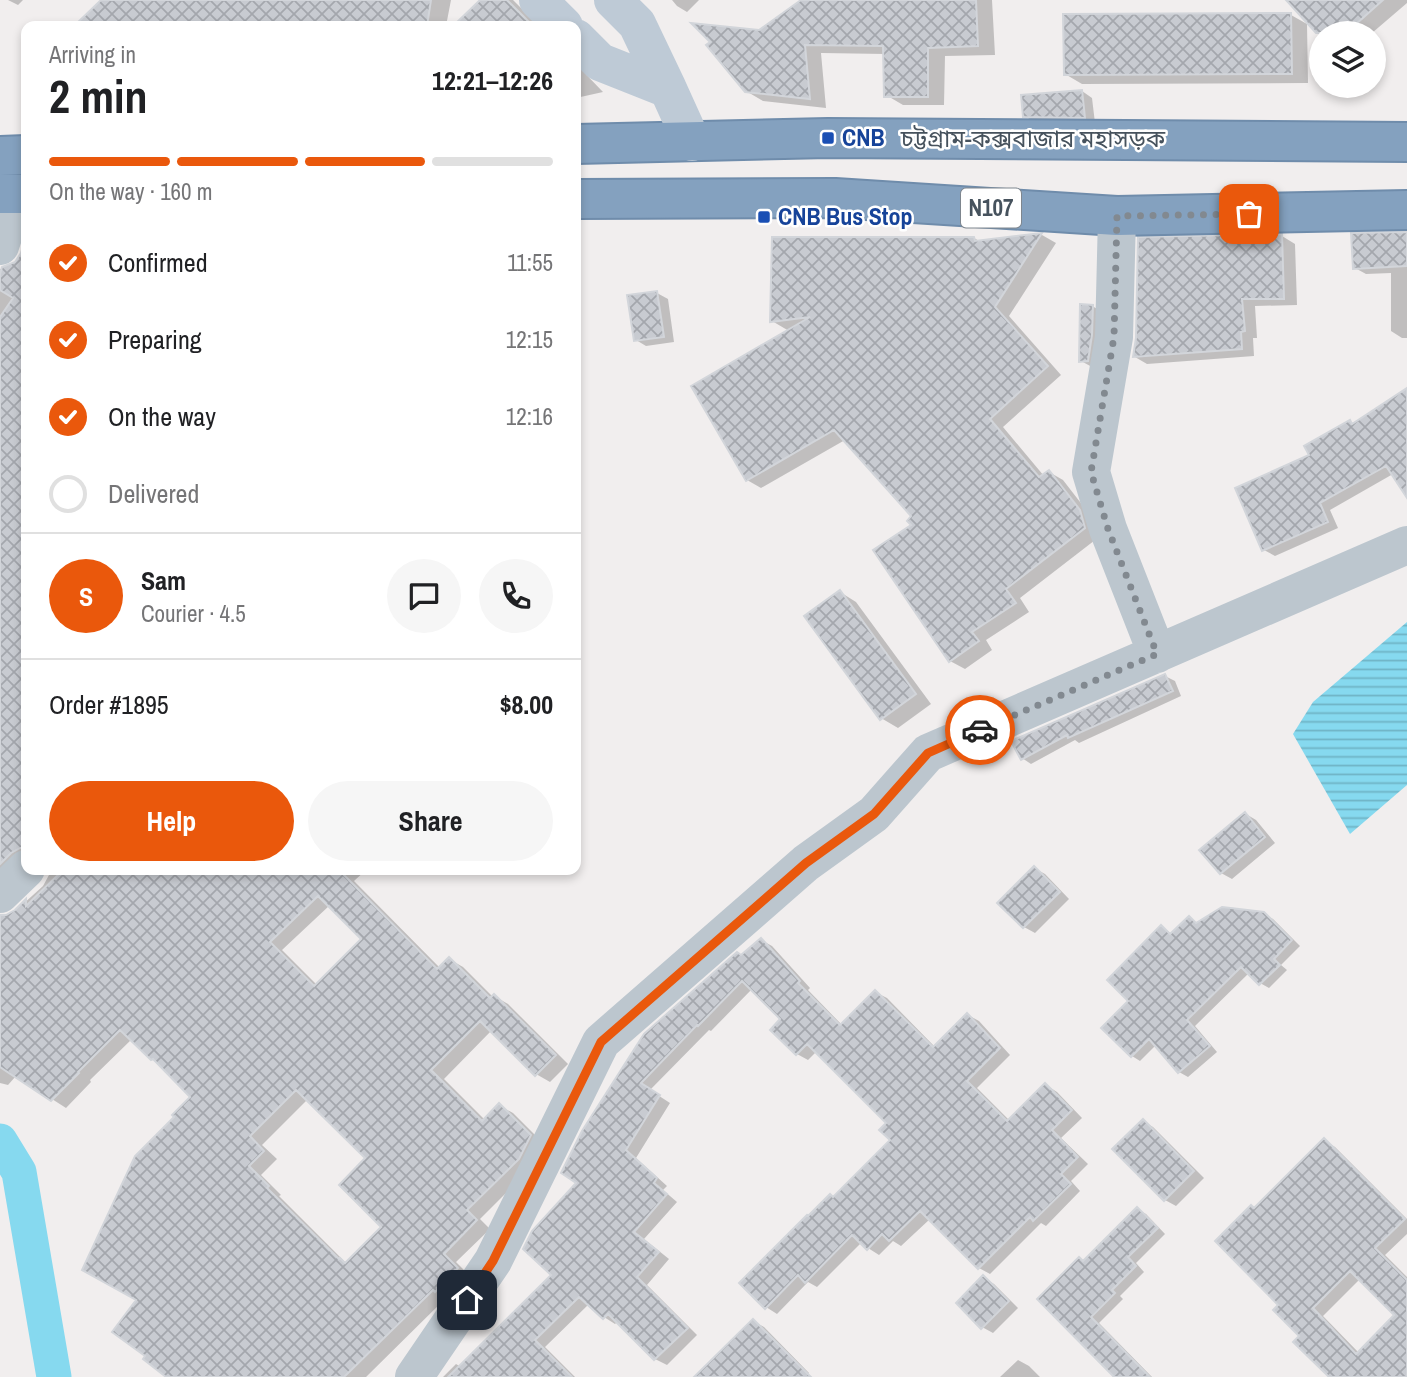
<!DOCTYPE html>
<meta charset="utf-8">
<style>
:root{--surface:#fff;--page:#f6f6f6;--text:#202124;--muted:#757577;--line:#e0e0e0;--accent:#ea580c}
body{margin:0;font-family:"Archivo Narrow","Noto Sans Bengali",sans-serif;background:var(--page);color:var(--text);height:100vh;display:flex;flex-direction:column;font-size:26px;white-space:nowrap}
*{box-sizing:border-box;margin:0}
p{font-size:23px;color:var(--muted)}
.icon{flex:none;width:38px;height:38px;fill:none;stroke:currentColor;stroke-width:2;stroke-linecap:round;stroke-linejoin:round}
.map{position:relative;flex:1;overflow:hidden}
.side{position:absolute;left:21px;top:21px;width:560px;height:854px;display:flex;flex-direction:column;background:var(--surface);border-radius:14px;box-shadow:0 4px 10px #0003}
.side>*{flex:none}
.controls{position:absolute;left:1309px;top:21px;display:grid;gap:14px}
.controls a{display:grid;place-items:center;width:77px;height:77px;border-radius:50%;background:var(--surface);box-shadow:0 4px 10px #0003;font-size:35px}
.pin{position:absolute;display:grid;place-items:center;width:60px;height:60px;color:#fff;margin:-30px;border-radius:14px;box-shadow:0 4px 10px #0006}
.courier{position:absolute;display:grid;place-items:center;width:70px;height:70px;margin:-35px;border:5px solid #ea580c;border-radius:50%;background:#fff;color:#222;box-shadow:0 2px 9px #0007}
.head em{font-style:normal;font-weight:800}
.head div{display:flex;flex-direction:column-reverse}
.head{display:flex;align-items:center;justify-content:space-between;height:119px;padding:0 28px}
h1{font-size:46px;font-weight:800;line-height:52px}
.bar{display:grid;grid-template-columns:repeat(4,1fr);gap:10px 7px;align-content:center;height:84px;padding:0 28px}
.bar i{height:9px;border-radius:5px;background:var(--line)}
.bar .selected{background:var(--accent)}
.bar p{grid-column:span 4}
.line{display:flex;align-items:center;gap:18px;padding:0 28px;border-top:2px solid var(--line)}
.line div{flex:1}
.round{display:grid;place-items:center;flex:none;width:74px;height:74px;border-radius:37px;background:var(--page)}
ol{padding:0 28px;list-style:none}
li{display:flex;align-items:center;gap:21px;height:77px}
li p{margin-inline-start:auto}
li .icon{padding:7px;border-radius:50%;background:var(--accent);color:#fff;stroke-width:4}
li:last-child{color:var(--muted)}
li i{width:38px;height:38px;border:4px solid var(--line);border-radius:50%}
.cta{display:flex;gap:14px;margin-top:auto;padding:14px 28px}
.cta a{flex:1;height:80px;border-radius:42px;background:var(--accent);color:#fff;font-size:28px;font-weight:800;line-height:80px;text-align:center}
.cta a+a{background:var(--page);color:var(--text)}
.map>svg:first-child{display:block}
.water{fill:url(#water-rules)}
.shadow{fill:#0003;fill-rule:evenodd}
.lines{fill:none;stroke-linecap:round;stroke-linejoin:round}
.canal{stroke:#86d9ef;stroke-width:35}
.building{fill:url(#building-cross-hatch);stroke:#d2d5da;stroke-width:2;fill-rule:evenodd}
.highway-casing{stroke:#6f8cab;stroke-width:42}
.street{stroke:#bcc6ce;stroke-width:38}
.secondary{stroke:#becad6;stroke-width:38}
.highway{stroke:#84a1bf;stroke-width:38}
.done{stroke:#828990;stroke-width:7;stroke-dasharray:0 12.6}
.route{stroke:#ea580c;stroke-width:9}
.transit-dot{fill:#1a4fb4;stroke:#fff;stroke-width:2.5}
.labels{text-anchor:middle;stroke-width:5;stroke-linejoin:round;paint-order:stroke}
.shield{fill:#fff;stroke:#7e868e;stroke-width:2}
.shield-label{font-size:23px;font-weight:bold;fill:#46525d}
.transit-label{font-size:24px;font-weight:bold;fill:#164399;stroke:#fff;text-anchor:start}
.street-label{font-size:24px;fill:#46525d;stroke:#fff}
</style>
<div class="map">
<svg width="1407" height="1377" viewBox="0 0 1407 1377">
<defs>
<pattern id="water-rules" width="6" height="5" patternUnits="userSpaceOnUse" patternTransform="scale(1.75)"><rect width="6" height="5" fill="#86d9ef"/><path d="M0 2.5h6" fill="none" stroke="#6fb3c5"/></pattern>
<pattern id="building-cross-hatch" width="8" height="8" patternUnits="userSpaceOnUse" patternTransform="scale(1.75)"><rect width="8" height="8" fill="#c8cbd1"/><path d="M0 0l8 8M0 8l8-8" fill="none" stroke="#a4a7ad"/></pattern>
</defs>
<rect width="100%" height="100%" fill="#f1eeee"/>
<!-- water -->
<path class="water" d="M1407,622V785L1350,834L1293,734L1313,702Z"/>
<!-- shadow -->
<path class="shadow" d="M8,0H23L18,5Z
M103,0H451L446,26H76Z
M482,0H513L539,26H456Z
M672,0H699L687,12L677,6Z
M802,0H992L995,55L945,56L944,105H903L886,95L885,54L821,53L826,108L763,101L746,91L760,31Z
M1289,0H1407V3L1372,33H1321V37Z
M1291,15L1307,24L1308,83L1082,84L1065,74Z
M576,64L603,92L576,98Z
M1082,91L1092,98L1095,123H1036L1025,116Z
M1407,234V338H1402L1391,331V273L1366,274L1355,268Z
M1042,235L1056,243L1009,316L1061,375L1003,427L1044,476L1049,472L1063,480L1094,520L1099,537L1020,598L1029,612L986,640L992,650L965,669L950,661L914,525L913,516L845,440L761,488L747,480L789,331L772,321L974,238L981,242Z
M1282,236L1295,244L1297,305L1255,306L1257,338H1253L1254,356L1147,364L1135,357Z
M26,242V860L0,882V269H6L16,263L22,254Z
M657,293L668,299L674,342L646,346L636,340Z
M1092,306L1103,312L1092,367L1081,361Z
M1407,390V495L1393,474L1330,510L1338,528L1275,556L1264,550L1311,456L1350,422L1354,425Z
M840,592L856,602L931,704L898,728L881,718Z
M1165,676L1175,681L1181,696L1079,743L1075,740L1031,764L1022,758Z
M1246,814L1256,820L1275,843L1232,879L1221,873Z
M1034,868L1045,874L1069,899L1035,933L1024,927L1000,903Z
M49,870H168L188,891L213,870H366L354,881L440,968L449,959L463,967L493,997L494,996L508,1004L568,1064L550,1082L536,1074L492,1030L444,1079L485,1120L500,1106L513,1113L544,1144L533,1166L480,1219L490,1229L456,1262L471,1277L447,1297L366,1377H169L148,1356L138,1299L177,1117L192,1097L158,1062L132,1039L90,1080L91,1082L66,1108L16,1076L8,1085L0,1083V925L43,886L49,875ZM330,905L363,939L317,985L282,950ZM308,1099L367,1158L384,1227L347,1264L279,1196L281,1195L261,1175L277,1159L262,1145Z
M1264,914L1273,919L1300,946L1281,965L1287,970L1269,988L1260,983L1249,973L1195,1026L1217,1052L1188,1077L1179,1072L1156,1045L1140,1061L1132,1056L1131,1001L1162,927L1172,934L1189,918L1198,924Z
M761,940L772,946L810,988L808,990L842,1025L875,992L887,998L935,1047L968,1015L979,1021L1010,1055L977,1088L1010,1121L1046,1085L1057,1092L1082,1118L1061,1138L1088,1164L1071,1181L1080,1191L1046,1226L1041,1223L990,1274L979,1268L930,1219L901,1246L893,1241L879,1255L868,1248L862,1242L817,1287L808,1282L777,1314L766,1307L834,1198L892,1140L888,1123L816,1052L808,1060L797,1054L783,1019L752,989L711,1031L709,1030L650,1090L670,1103L636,1158L667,1186L663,1190L677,1202L644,1239L669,1259L647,1285L697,1335L667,1365L655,1359L618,1321L615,1324L604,1317L589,1304L545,1347L575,1377H443L456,1364L461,1367L553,1275L579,1183L563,1172L742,957Z
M1143,1121L1153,1127L1204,1178L1176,1206L1165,1200Z
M1324,1140L1335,1147L1407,1219V1234L1385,1255L1407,1277V1377H1330L1281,1305L1255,1209ZM1360,1279L1397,1315L1359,1353L1323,1316Z
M1137,1209L1146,1214L1165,1234L1136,1263L1144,1272L1120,1296L1123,1299L1099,1323L1152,1377H1117L1075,1333L1079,1259L1084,1262Z
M983,1277L994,1284L1018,1308L993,1333L982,1327Z
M753,1321L764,1327L809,1373L805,1377H709Z
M1018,1360L1029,1366L1040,1377H1000Z"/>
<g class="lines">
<!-- canal -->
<path class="canal" d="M0,1141L19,1172L54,1377"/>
</g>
<!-- building -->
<path class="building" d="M101,0H431L427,26H74Z
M480,0H507L533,26H453Z
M801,0H976L978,46L928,48V97H884L883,46L805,45L810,99L745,92L706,45L710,42L691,23L759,30Z
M1286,0H1383L1346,33H1316Z
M1291,13L1292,74L1064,75L1063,14Z
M1082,90L1085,118L1023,117L1021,95Z
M1407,232V266L1353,269L1351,233Z
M1042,233L995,307L1048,366L990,419L1039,477L1049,470L1080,510L1085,528L1006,589L1016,603L972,632L979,641L949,662L873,550L911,525L907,521L911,516L834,430L746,481L691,386L810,317L770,322L772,237H974L975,241Z
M1282,234L1284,299H1242L1245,331L1241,332L1242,349L1133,357L1136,338L1138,237Z
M26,236V848H20L11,853L0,864V317L13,298L0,290V274L2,267L15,262L21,253Z
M657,291L664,337L634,341L627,295Z
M1080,304L1093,305L1092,335L1088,361L1079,362Z
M1407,388V498L1386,466L1320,503L1328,522L1262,551L1235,488L1309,455L1304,446L1350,420L1352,424Z
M840,590L916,694L880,720L804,616Z
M1165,674L1173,691L1068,738L1067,735L1021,760L1011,741Z
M1245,812L1265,837L1220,874L1199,850Z
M1034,866L1060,892L1023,928L997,903Z
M63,870H345L342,873L437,969L449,957L490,998L494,994L556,1055L535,1076L480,1021L431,1070L482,1121L499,1103L531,1135L519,1159L467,1210L477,1220L444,1254L458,1268L435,1292L433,1290L344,1377H166L143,1359L145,1356L112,1332L136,1300L82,1270L135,1156L174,1117L172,1115L190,1097L153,1059L151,1060L120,1030L78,1072L79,1073L51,1101L0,1067V915H6L15,910L26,899V906ZM318,896L361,939L314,986L270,942ZM296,1090L365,1158L339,1185L381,1227L345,1263L340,1258L339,1259L267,1188L269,1186L249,1166L264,1151L250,1136Z
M1222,907L1264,912L1292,940L1274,959L1280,965L1259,985L1241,967L1187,1020L1210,1046L1178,1073L1149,1039L1131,1057L1101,1028L1128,1001L1107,980L1161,925L1170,934L1189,916L1196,923Z
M761,938L800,981L798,983L840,1025L875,990L933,1047L967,1013L1000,1048L967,1081L1007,1121L1045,1083L1072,1110L1052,1130L1078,1157L1061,1174L1071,1184L1033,1221L1030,1217L978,1269L920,1211L889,1241L882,1234L867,1250L852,1235L805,1283L798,1275L765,1309L739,1283L807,1215L808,1216L830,1194L833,1197L890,1140L879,1130L886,1123L807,1044L796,1055L770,1030L780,1019L742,981L698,1026L697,1025L641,1083L660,1095L626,1150L657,1178L654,1183L667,1194L634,1232L659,1252L637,1277L688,1328L654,1360L608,1314L603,1319L579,1297L535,1340L572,1377H448L551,1275L523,1249L532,1231L576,1183L561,1173L582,1131L644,1034L737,952L741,955Z
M1143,1119L1194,1171L1164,1201L1112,1149Z
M1324,1138L1405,1219L1375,1248L1407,1280V1377H1329L1293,1342L1299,1336L1273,1310L1278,1305L1215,1241L1251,1205L1254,1208ZM1350,1271L1394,1315L1356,1354L1313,1308Z
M1137,1207L1158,1228L1128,1257L1136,1266L1112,1290L1115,1293L1091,1317L1150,1377H1114L1037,1299L1079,1257L1083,1261Z
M983,1275L1009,1301L981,1329L956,1303Z
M753,1319L811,1377H694Z"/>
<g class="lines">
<!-- highway casing -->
<g class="highway-casing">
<path id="highway" d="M576,144L828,138L1407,142
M0,156L26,155
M0,194H26
M576,199L835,198L1117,216L1407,210"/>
</g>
<!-- street -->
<path class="street" d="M1117,216L1114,337L1091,472L1108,529L1157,654
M0,246L17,194
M0,894L26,869
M414,1377L493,1261L601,1042L806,863L874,814L928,753L1407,545"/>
<!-- secondary -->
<path class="secondary" d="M538,0L564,26
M613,0L637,24L668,89
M576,38L600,62L668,89L692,142"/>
<!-- highway -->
<use href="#highway" class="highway"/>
</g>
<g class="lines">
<!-- done -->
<path class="done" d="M980,730L1157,654L1108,529L1091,472L1114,337L1117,216L1249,214"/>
<!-- route -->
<path class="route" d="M467,1300L493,1261L601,1042L806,863L874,814L928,753L980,730"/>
</g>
<!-- markers -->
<g class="transit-dot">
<rect x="821" y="131" width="14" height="14" rx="3.5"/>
<rect x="757" y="210" width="14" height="14" rx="3.5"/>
</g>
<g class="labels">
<!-- shield labels -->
<rect class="shield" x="961" y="188.5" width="60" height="39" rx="5"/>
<g class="shield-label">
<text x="991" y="216">N107</text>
</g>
<!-- transit labels -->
<g class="transit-label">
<text x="842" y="146">CNB</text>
<text x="778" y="225">CNB Bus Stop</text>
</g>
<!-- street labels -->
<g class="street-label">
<text x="1033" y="147">চট্টগ্রাম-কক্সবাজার মহাসড়ক</text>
</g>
</g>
</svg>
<div class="controls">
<a><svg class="icon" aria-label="layers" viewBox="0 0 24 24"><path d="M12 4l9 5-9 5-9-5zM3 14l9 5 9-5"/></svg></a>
</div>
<div class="pin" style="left:1249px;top:214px;background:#ea580c"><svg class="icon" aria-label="bag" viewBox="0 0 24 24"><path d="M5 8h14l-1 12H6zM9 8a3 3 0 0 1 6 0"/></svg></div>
<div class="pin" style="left:467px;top:1300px;background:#1f2937"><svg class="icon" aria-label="home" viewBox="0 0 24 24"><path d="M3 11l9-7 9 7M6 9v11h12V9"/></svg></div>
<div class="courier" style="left:980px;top:730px"><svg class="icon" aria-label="car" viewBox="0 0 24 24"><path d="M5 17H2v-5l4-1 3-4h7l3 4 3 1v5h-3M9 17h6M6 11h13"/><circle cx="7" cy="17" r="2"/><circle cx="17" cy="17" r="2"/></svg></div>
<section class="side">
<div class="head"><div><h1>2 min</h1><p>Arriving in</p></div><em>12:21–12:26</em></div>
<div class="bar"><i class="selected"></i><i class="selected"></i><i class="selected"></i><i></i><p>On the way · 160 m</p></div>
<ol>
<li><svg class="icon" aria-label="check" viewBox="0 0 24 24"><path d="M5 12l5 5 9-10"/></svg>Confirmed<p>11:55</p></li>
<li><svg class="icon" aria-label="check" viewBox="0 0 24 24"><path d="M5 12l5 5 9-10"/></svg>Preparing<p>12:15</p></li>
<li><svg class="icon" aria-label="check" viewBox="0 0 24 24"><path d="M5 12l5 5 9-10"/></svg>On the way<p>12:16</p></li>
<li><i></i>Delivered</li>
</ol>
<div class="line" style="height:126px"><b class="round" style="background:var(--accent);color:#fff">S</b><div><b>Sam</b><p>Courier · 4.5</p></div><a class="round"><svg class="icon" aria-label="chat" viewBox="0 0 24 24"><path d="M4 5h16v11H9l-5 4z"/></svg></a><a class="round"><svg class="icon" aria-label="phone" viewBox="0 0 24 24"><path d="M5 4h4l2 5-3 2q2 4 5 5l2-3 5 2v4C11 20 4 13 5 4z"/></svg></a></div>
<div class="line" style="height:91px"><div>Order #1895</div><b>$8.00</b></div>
<div class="cta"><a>Help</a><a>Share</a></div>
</section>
</div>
